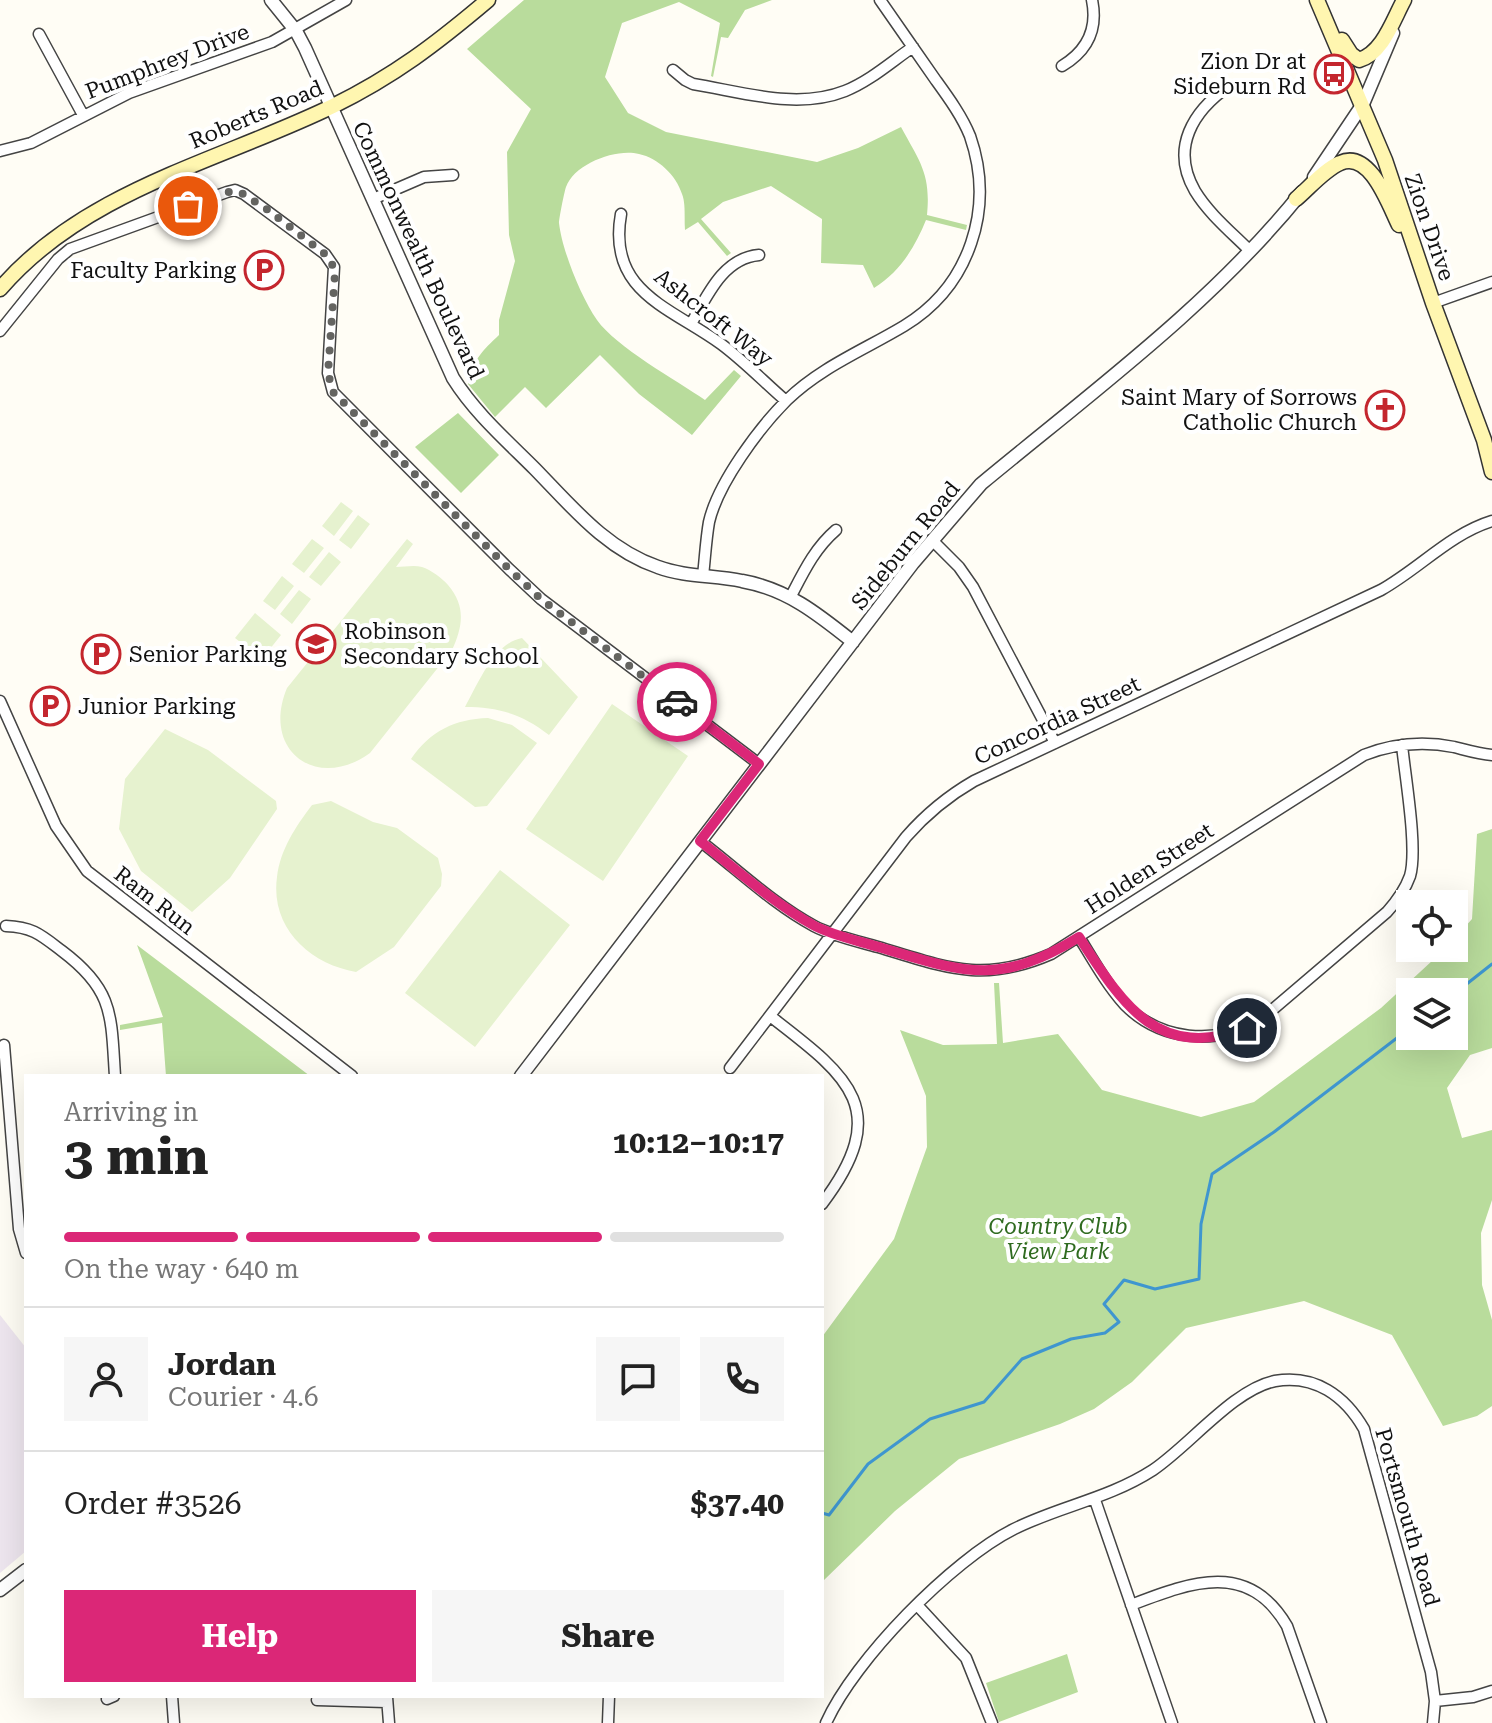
<!DOCTYPE html>
<meta charset="utf-8">
<style>
:root{--surface:#fff;--page:#f6f6f6;--text:#222;--muted:#767676;--line:#e0e0e0;--accent:#db2777}
body{margin:0;font-family:"Roboto Serif",serif;background:var(--page);color:var(--text);height:100vh;display:flex;flex-direction:column;font-size:30px;white-space:nowrap}
*{box-sizing:border-box;margin:0}
p{font-size:26px;color:var(--muted)}
.icon{flex:none;width:44px;height:44px;fill:none;stroke:currentColor;stroke-width:2;stroke-linecap:round;stroke-linejoin:round}
.map{position:relative;flex:1;overflow:hidden}
.details{position:absolute;left:24px;top:1074px;width:800px;height:624px;display:flex;flex-direction:column;background:var(--surface);border-radius:0px;box-shadow:0 8px 32px #0002}
.details>*{flex:none}
.tools{position:absolute;left:1396px;top:890px;display:grid;gap:16px}
.tools a{display:grid;place-items:center;width:72px;height:72px;border-radius:0px;background:var(--surface);box-shadow:0 8px 32px #0002;font-size:40px}
.pin{position:absolute;display:grid;place-items:center;width:68px;height:68px;color:#fff;margin:-34px;border:4px solid #fff;border-radius:50%;box-shadow:0 2px 8px #0007}
.courier{position:absolute;display:grid;place-items:center;width:80px;height:80px;margin:-40px;border:6px solid #db2777;border-radius:50%;background:#fff;color:#222;box-shadow:0 2px 10px #0007}
.head em{font-style:normal;font-weight:700}
.head div{display:flex;flex-direction:column-reverse}
.head{display:flex;align-items:center;justify-content:space-between;height:136px;padding:0 40px}
h1{font-size:52px;font-weight:700;line-height:60px}
.bar{display:grid;grid-template-columns:repeat(4,1fr);gap:12px 8px;align-content:center;height:96px;padding:0 40px}
.bar i{height:10px;border-radius:6px;background:var(--line)}
.bar .current{background:var(--accent)}
.bar p{grid-column:span 4}
.line{display:flex;align-items:center;gap:20px;padding:0 40px;border-top:2px solid var(--line)}
.line div{flex:1}
.round{display:grid;place-items:center;flex:none;width:84px;height:84px;border-radius:0px;background:var(--page)}
.cta{display:flex;gap:16px;margin-top:auto;padding:16px 40px}
.cta a{flex:1;height:92px;border-radius:0px;background:var(--accent);color:#fff;font-size:32px;font-weight:700;line-height:92px;text-align:center}
.cta a+a{background:var(--page);color:var(--text)}
.map>svg:first-child{display:block}
.industrial{fill:#eee6ef}
.forest{fill:#b9dc9c;fill-rule:evenodd}
.pitch{fill:#e6f2cf}
.lines{fill:none;stroke-linecap:round;stroke-linejoin:round}
.stream{stroke:#3f96cf;stroke-width:3}
.minor-casing{stroke:#444;stroke-width:13}
.tertiary-casing{stroke:#444;stroke-width:15}
.secondary-casing{stroke:#333;stroke-width:17}
.minor{stroke:#fff;stroke-width:10}
.tertiary{stroke:#fff;stroke-width:12}
.secondary{stroke:#fff6b0;stroke-width:14}
.done{stroke:#646461;stroke-width:8;stroke-dasharray:0 14.4}
.route{stroke:#db2777;stroke-width:10}
.labels{text-anchor:middle;stroke-width:8;stroke-linejoin:round;paint-order:stroke}
.street-label{font-size:22px;fill:#111;stroke:#fff}
.poi-label{font-size:22px;fill:#111;stroke:#fff;text-anchor:end}
.park-label{font-size:22px;font-style:italic;fill:#2f6b1f;stroke:#fff}
</style>
<div class="map">
<svg width="1492" height="1723" viewBox="0 0 1492 1723">
<rect width="100%" height="100%" fill="#fffdf5"/>
<!-- industrial -->
<path class="industrial" d="M0,1315L26,1348V1551L0,1573Z"/>
<!-- forest -->
<path class="forest" d="M524,0H772L745,10L728,38L721,37L713,77L711,76L720,23L679,2L622,23L605,77L628,113L666,132L817,162L858,148L901,127C920,162 931,174 927,215L967,225L966,230L926,220C915,247 900,272 874,288L863,265L821,263L822,219L771,186L723,202L701,219L731,253L727,256L698,222L685,230C684,219 686,204 682,194C676,175 658,158 639,154C616,148 574,164 566,187C564,193 559,219 559,223C562,250 581,297 597,320C616,347 676,380 705,400L734,370L741,376L692,435L639,394L600,355L546,408L525,387L495,417L468,384C470,363 484,349 499,335V320L515,261L509,235L507,152L531,109L467,49Z
M458,413L499,455L461,493L415,447Z
M1492,829V1048L1470,1055L1447,1088L1462,1138L1492,1130V1200L1481,1233L1482,1285L1492,1320V1406L1477,1416L1443,1426L1392,1335L1304,1301L1186,1328L1132,1382L1094,1409L1060,1424L959,1459L895,1511L822,1582V1337L894,1239L927,1147L926,1096L900,1030L943,1045L997,1044L994,983H999L1003,1043L1058,1034L1102,1090L1201,1117L1254,1102L1381,1008L1446,948H1454V939L1472,919L1477,834ZM1454,992V1036H1410V992Z
M137,945L310,1076H166L162,1023L120,1030V1025L163,1017Z
M1067,1654L1078,1692L999,1722L986,1683Z"/>
<!-- pitch -->
<path class="pitch" d="M341,502L353,511L334,536L322,526Z
M358,515L370,524L351,549L339,540Z
M312,539L324,548L304,573L292,564Z
M407,539L413,544L396,567C404,567 414,565 422,567C431,570 442,578 448,585C466,606 463,626 452,650L370,753C316,792 261,750 287,688Z
M329,552L341,562L321,586L309,577Z
M282,576L294,586L275,610L263,601Z
M299,590L311,599L292,624L280,614Z
M255,613L281,635L262,659L235,638Z
M522,638L578,697L549,735C522,714 498,707 465,707C478,684 494,643 522,638Z
M612,704L688,756L603,881L526,829Z
M488,718L512,725L537,743L487,806L475,807L411,759C430,731 455,719 488,718Z
M165,729L208,750L276,801L277,809L230,878L192,912L141,871L119,829L125,779Z
M331,801L373,822L397,828L438,858L442,874L441,886L394,947L356,972C310,964 270,928 277,877C280,850 296,826 312,805Z
M500,870L570,925L475,1047L405,993Z"/>
<g class="lines">
<!-- stream -->
<path class="stream" d="M1454,994L1492,964
M822,1513L829,1515L868,1464L930,1419L984,1402L1022,1359L1071,1339L1105,1333L1119,1322L1104,1304L1124,1280L1155,1289L1199,1279L1201,1224L1212,1174L1274,1132L1410,1028"/>
<!-- minor casing -->
<g class="minor-casing">
<path id="minor" d="M39,34L83,115
M1062,66C1087,51 1098,29 1092,0
M673,70L685,80L693,84C743,92 797,110 845,91C870,81 891,62 913,47
M1229,86C1193,111 1170,148 1195,191C1209,214 1231,232 1250,251
M0,151L31,143L129,93L272,42L346,0
M373,199L424,177L453,175
M621,214C607,292 670,307 721,344C744,361 764,382 786,401
M1433,303L1492,282
M691,324C707,296 723,258 759,255
M0,331L58,259L70,249L227,192L235,190L244,194L325,254L334,267L328,373L333,392L509,569L541,599L759,764
M932,540L959,567L973,587L1055,743
M703,576C705,558 706,539 709,522C718,483 759,428 787,400C821,367 864,350 904,326C970,286 995,208 970,136C962,116 948,97 935,79C917,53 898,26 880,0
M791,596C804,571 815,548 836,530
M0,701L56,826L87,871L352,1076
M700,841C737,869 773,904 814,926C833,936 857,941 878,947C945,967 982,984 1051,954L1364,755C1392,744 1424,741 1454,747C1466,750 1479,754 1492,755
M6,926C33,927 41,935 62,951C114,990 111,1015 115,1076
M1079,937C1093,960 1107,985 1125,1005C1161,1041 1214,1045 1258,1022L1387,912C1397,901 1405,890 1410,876C1418,849 1405,776 1402,745
M770,1016C848,1076 894,1109 822,1204
M4,1045L19,1229L26,1253
M730,1068L906,837C926,814 948,796 974,781L1381,590C1420,568 1450,534 1492,521
M1095,1500L1172,1723
M1131,1605C1189,1583 1248,1559 1287,1626L1321,1723
M918,1606L966,1658L992,1723
M172,1696L174,1723
M387,1697L389,1723
M107,1699L114,1696
M317,1700L386,1702
M1435,1701L1473,1697L1492,1691
M608,1723L609,1696
M826,1723C854,1660 952,1560 1014,1529C1060,1506 1108,1499 1153,1470C1189,1446 1234,1389 1275,1381C1315,1374 1345,1396 1364,1429L1431,1672L1435,1701L1433,1723"/>
</g>
<!-- tertiary casing -->
<g class="tertiary-casing">
<path id="tertiary" d="M271,0L296,31L305,48L453,378C475,413 506,440 535,469C572,507 607,550 658,567C685,577 714,575 742,581C787,589 818,614 853,642
M1314,177L1363,104L1393,33
M521,1076L913,563L981,484C1092,392 1211,305 1302,192
M0,1590L26,1570"/>
</g>
<!-- secondary casing -->
<g class="secondary-casing">
<path id="secondary" d="M1317,0L1385,160L1433,303L1484,440L1492,472
M1342,40L1351,54L1359,60C1383,53 1393,20 1404,0
M1296,199C1309,188 1324,170 1340,163C1370,149 1389,205 1399,225
M0,289C85,190 220,161 333,106C394,76 436,44 488,0"/>
</g>
<!-- minor -->
<use href="#minor" class="minor"/>
<!-- tertiary -->
<use href="#tertiary" class="tertiary"/>
<!-- secondary -->
<use href="#secondary" class="secondary"/>
</g>
<g class="lines">
<!-- done -->
<path class="done" d="M188,206L227,192H240L268,210L325,254L331,261L335,273L328,373L333,392L509,569L541,599L677,702"/>
<!-- route -->
<path class="route" d="M677,702L759,764L700,841C736,869 772,902 813,925C833,936 860,941 882,948C965,973 1000,986 1079,937C1122,1003 1157,1062 1247,1028"/>
</g>
<!-- icons -->
<defs>
<g id="bus-ring" transform="scale(2)"><circle r="9.5" fill="#fff" stroke="#c4262e" stroke-width="1.5"/><path d="M-5-6H5V4H4V6H2V4H-2V6H-4V4H-5ZM-3.5-4V0h7V-4ZM-3.5 1.2v1.5H-2V1.2ZM2 1.2v1.5H3.5V1.2Z" fill="#c4262e"/></g>
<g id="parking-ring" transform="scale(2)"><circle r="9.5" fill="#fff" stroke="#c4262e" stroke-width="1.5"/><path d="M-3.5-5.5H1a3.5 3.5 0 0 1 0 7H-1V5.5H-3.5ZM-1-3.4V-.6H.8a1.4 1.4 0 0 0 0-2.8Z" fill="#c4262e"/></g>
<g id="church-ring" transform="scale(2)"><circle r="9.5" fill="#fff" stroke="#c4262e" stroke-width="1.5"/><path d="M-1.2-6h2.4v3.5h3.3v2.4h-3.3V6h-2.4V-.1h-3.3v-2.4h3.3Z" fill="#c4262e"/></g>
<g id="school-ring" transform="scale(2)"><circle r="9.5" fill="#fff" stroke="#c4262e" stroke-width="1.5"/><path d="M0-5L7-2L0 1L-7-2ZM-4 1L0 2.5L4 1V4Q0 6-4 4Z" fill="#c4262e"/></g>
</defs>
<g fill-rule="evenodd">
<use href="#bus-ring" x="1334" y="74"/>
<use href="#parking-ring" x="264" y="270"/>
<use href="#church-ring" x="1385" y="410"/>
<use href="#school-ring" x="316" y="644"/>
<use href="#parking-ring" x="101" y="654"/>
<use href="#parking-ring" x="50" y="706"/>
</g>
<g class="labels">
<!-- street labels -->
<g class="street-label">
<text transform="translate(167 61) rotate(-21)" y="8">Pumphrey Drive</text>
<text transform="translate(256 114) rotate(-23)" y="8">Roberts Road</text>
<text transform="translate(1430 227) rotate(71)" y="8">Zion Drive</text>
<text transform="translate(419 250) rotate(65)" y="8">Commonwealth Boulevard</text>
<text transform="translate(714 317) rotate(38)" y="8">Ashcroft Way</text>
<text transform="translate(905 545) rotate(-51)" y="8">Sideburn Road</text>
<text transform="translate(1057 720) rotate(-25)" y="8">Concordia Street</text>
<text transform="translate(1149 868) rotate(-33)" y="8">Holden Street</text>
<text transform="translate(155 900) rotate(38)" y="8">Ram Run</text>
<text transform="translate(1408 1517) rotate(74)" y="8">Portsmouth Road</text>
</g>
<!-- poi labels -->
<g class="poi-label">
<text x="1306" y="69">Zion Dr at<tspan x="1306" dy="25">Sideburn Rd</tspan></text>
<text x="236" y="278">Faculty Parking</text>
<text x="1357" y="405">Saint Mary of Sorrows<tspan x="1357" dy="25">Catholic Church</tspan></text>
<text x="344" y="639" text-anchor="start">Robinson<tspan x="344" dy="25">Secondary School</tspan></text>
<text x="129" y="662" text-anchor="start">Senior Parking</text>
<text x="78" y="714" text-anchor="start">Junior Parking</text>
</g>
<!-- park labels -->
<g class="park-label">
<text x="1058" y="1234">Country Club<tspan x="1058" dy="25">View Park</tspan></text>
</g>
</g>
</svg>
<div class="tools">
<a><svg class="icon" aria-label="locate" viewBox="0 0 24 24"><circle cx="12" cy="12" r="6"/><path d="M12 2v4M12 18v4M2 12h4M18 12h4"/></svg></a>
<a><svg class="icon" aria-label="layers" viewBox="0 0 24 24"><path d="M12 4l9 5-9 5-9-5zM3 14l9 5 9-5"/></svg></a>
</div>
<div class="pin" style="left:188px;top:206px;background:#ea580c"><svg class="icon" aria-label="bag" viewBox="0 0 24 24"><path d="M5 8h14l-1 12H6zM9 8a3 3 0 0 1 6 0"/></svg></div>
<div class="pin" style="left:1247px;top:1028px;background:#1f2937"><svg class="icon" aria-label="home" viewBox="0 0 24 24"><path d="M3 11l9-7 9 7M6 9v11h12V9"/></svg></div>
<div class="courier" style="left:677px;top:702px"><svg class="icon" aria-label="car" viewBox="0 0 24 24"><path d="M5 17H2v-5l4-1 3-4h7l3 4 3 1v5h-3M9 17h6M6 11h13"/><circle cx="7" cy="17" r="2"/><circle cx="17" cy="17" r="2"/></svg></div>
<section class="details">
<div class="head"><div><h1>3 min</h1><p>Arriving in</p></div><em>10:12–10:17</em></div>
<div class="bar"><i class="current"></i><i class="current"></i><i class="current"></i><i></i><p>On the way · 640 m</p></div>
<div class="line" style="height:144px"><a class="round"><svg class="icon" aria-label="person" viewBox="0 0 24 24"><circle cx="12" cy="8" r="4"/><path d="M4 21q1-7 8-7t8 7"/></svg></a><div><b>Jordan</b><p>Courier · 4.6</p></div><a class="round"><svg class="icon" aria-label="chat" viewBox="0 0 24 24"><path d="M4 5h16v11H9l-5 4z"/></svg></a><a class="round"><svg class="icon" aria-label="phone" viewBox="0 0 24 24"><path d="M5 4h4l2 5-3 2q2 4 5 5l2-3 5 2v4C11 20 4 13 5 4z"/></svg></a></div>
<div class="line" style="height:104px"><div>Order #3526</div><b>$37.40</b></div>
<div class="cta"><a>Help</a><a>Share</a></div>
</section>
</div>
